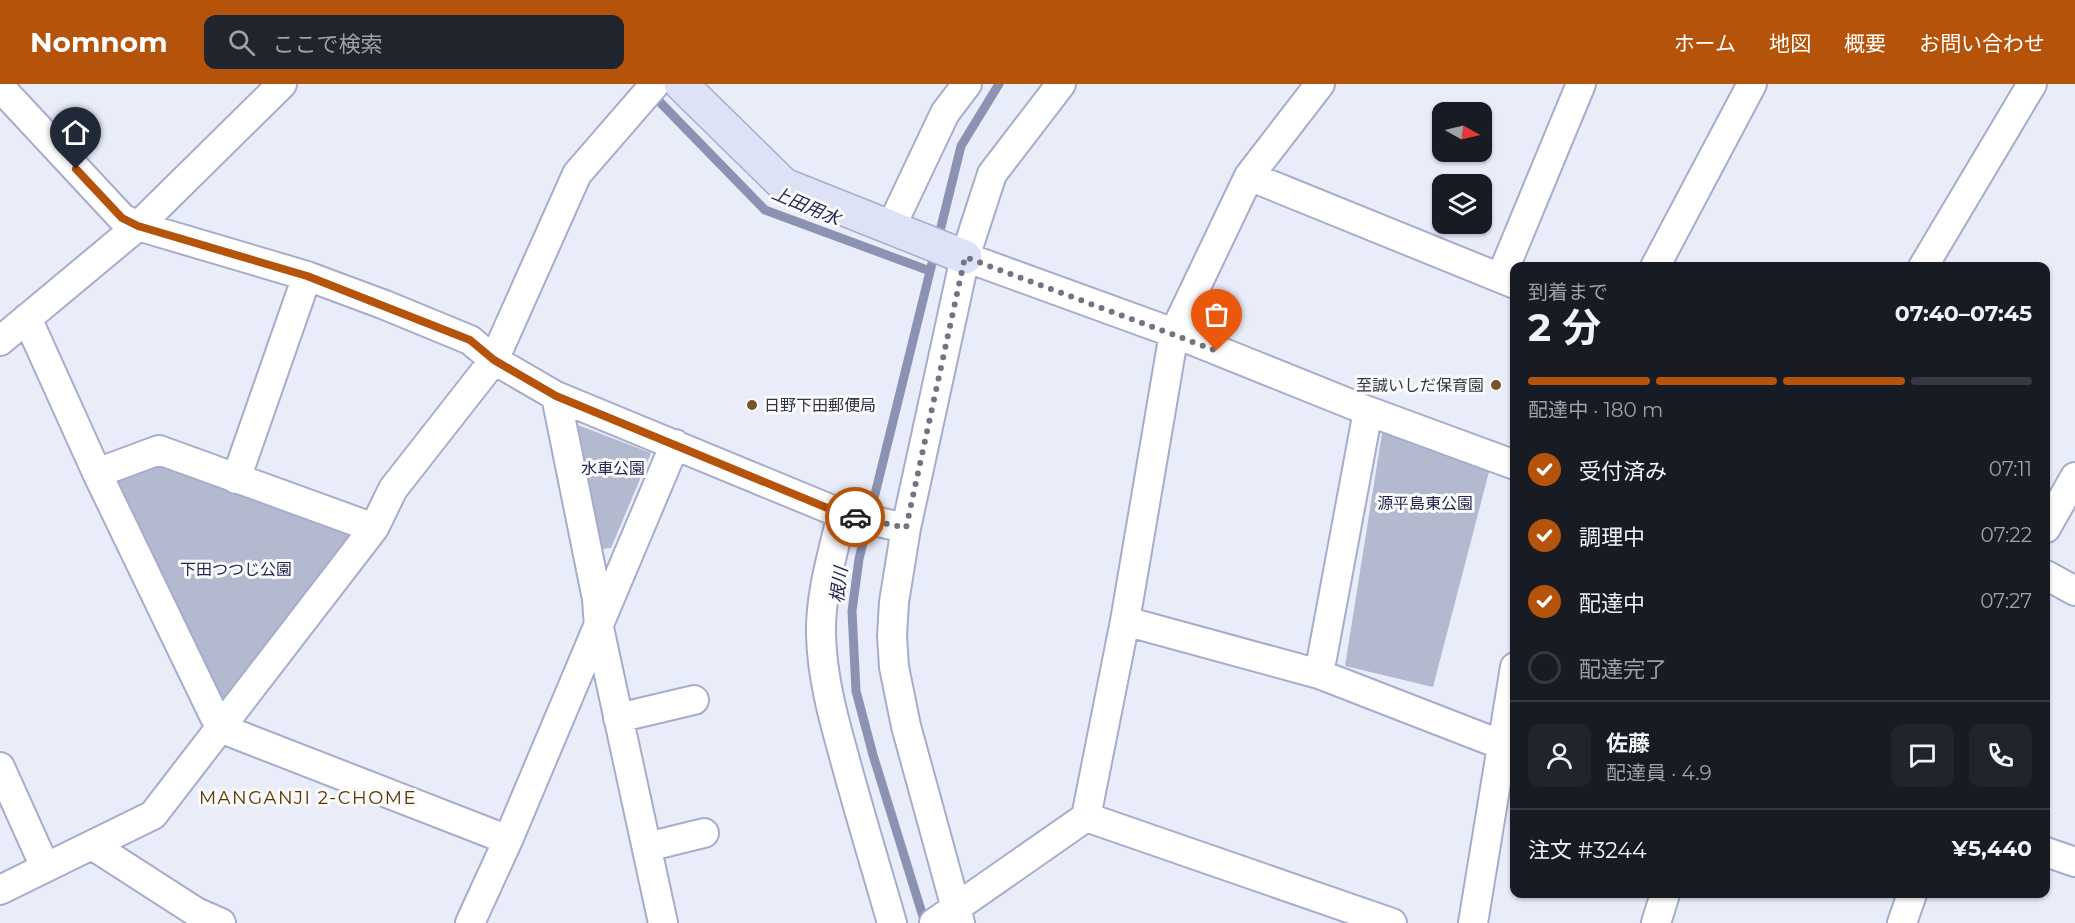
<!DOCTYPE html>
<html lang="ja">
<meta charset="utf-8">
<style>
:root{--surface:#171b24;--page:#20242c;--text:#f1f3f6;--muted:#9ea1a6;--line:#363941;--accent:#b45309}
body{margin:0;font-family:Montserrat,"Noto Sans JP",sans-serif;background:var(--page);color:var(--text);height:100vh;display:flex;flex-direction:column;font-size:22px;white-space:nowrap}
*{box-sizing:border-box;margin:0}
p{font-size:20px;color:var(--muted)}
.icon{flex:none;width:33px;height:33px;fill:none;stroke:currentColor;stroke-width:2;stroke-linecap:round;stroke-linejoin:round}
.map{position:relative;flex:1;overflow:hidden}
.panel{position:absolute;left:1510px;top:178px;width:540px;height:636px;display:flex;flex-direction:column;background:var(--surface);border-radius:12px;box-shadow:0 2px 4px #0004}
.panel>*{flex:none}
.needle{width:39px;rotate:98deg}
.controls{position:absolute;left:1432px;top:18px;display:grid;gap:12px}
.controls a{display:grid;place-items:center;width:60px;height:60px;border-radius:12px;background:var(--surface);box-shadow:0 2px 4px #0004;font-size:30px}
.pin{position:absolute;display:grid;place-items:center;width:51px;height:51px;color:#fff;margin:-62px -26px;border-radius:50% 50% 50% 0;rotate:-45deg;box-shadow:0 0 6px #0007}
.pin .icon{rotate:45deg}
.courier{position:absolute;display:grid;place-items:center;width:60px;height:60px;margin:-30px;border:4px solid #b45309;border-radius:50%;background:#fff;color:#222;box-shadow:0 2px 8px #0007}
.summary em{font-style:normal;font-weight:700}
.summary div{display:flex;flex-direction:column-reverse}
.summary{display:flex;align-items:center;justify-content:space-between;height:102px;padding:0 18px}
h1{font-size:39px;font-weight:700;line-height:45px}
.bar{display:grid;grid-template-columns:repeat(4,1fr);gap:9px 6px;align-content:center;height:72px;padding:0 18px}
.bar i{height:8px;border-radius:4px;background:var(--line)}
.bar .active{background:var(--accent)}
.bar p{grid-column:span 4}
.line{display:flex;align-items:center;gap:15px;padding:0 18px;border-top:2px solid var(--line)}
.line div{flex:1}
.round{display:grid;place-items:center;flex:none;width:63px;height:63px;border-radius:12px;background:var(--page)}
ol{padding:0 18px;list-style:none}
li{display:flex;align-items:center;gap:18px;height:66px}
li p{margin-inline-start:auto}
li .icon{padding:6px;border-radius:50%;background:var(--accent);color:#fff;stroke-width:4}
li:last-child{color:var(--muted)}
li i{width:33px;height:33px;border:3px solid var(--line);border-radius:50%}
header{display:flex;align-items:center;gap:36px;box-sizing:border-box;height:84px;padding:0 30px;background:var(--accent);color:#fff}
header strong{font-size:28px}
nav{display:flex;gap:33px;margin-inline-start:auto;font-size:21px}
.search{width:420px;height:54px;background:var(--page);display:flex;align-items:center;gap:15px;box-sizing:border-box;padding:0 21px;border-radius:12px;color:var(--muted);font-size:22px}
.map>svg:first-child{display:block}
.green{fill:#b3b9ce}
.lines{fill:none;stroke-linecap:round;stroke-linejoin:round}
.stream{stroke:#8c93b2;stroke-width:9}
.street-casing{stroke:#a6adcc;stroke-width:32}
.secondary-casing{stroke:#a6adcc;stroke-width:36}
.street{stroke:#fff;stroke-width:28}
.secondary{stroke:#dee2f7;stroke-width:33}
.done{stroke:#727581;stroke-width:6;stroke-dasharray:0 10.8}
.route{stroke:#b45309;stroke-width:8}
.poi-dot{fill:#77522d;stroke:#fafafa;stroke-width:2}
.labels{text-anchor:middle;stroke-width:6;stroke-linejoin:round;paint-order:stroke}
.poi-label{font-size:16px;fill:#323541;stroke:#fafafa;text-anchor:end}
.park-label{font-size:16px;fill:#222751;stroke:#fafafa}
.water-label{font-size:18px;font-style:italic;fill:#222852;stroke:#fafafa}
.neighbourhood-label{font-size:18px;letter-spacing:1.5px;fill:#5a3302;stroke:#fafafa}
</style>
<header>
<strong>Nomnom</strong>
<div class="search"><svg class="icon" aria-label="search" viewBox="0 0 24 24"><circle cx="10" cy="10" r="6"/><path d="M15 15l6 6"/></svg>ここで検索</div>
<nav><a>ホーム</a><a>地図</a><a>概要</a><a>お問い合わせ</a></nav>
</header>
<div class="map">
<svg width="2075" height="839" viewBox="0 0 2075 839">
<rect width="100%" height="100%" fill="#e9ecf9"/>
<!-- green -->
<path class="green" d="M578,341L651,369L611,464L601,465Z
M1383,343L1491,380L1433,603L1345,582Z
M159,366L374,444L220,644L97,389Z"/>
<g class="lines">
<!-- stream -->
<path class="stream" d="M652,10L765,126L930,187
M925,839L873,671L856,607L852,527L859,475L961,62L999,0"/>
<!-- street casing -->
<g class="street-casing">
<path id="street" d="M0,3L122,134L138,142L307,192L385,221L470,256L494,276L556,312L842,430L906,444
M1249,92L1515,200
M891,143L945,29L967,0
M965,173L1174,249L1368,327L1515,381
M1655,183L1752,0
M1923,183L2032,0
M1501,193L1581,0
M27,234L97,389L220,644L508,756
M0,257L138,142L282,0
M556,312L597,515L599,544L663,839
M97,389L159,366L374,444
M236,395L307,192
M842,430C833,469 820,510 821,551C822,592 833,633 844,672C859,728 876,783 892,839
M2046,444L2075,393
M2046,491L2075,507
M1125,537L1319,590L1502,661
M1319,590L1368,327
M618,634L694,616
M0,683L45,783
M1086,733L1392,839
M92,761L196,828L221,839
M647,763L704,749
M2046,768L2075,778
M0,806L153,731L374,444L393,405L494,276L577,90L655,0
M470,839L508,756L675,360
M934,839L1086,733L1125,537L1174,249L1249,92L1320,0
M960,839L906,642L894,583L892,552L894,518L906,444L965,173L992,90L1061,0
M1473,839L1515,583
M1656,839L1665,810
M1902,839L1912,810"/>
</g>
<!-- secondary casing -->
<g class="secondary-casing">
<path id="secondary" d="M681,0L784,101L965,173"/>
</g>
<!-- street -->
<use href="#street" class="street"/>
<!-- secondary -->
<use href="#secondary" class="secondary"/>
</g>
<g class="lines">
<!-- done -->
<path class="done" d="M855,433L906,444L965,173L1217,267"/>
<!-- route -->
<path class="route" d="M76,85L122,134L138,142L307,192L470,256L494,276L556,312L842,430L855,433"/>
</g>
<!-- markers -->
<g class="poi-dot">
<circle cx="1496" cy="301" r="6"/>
<circle cx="752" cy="321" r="6"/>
</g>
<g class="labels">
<!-- poi labels -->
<g class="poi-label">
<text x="1484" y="307">至誠いしだ保育園</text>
<text x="764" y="327" text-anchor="start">日野下田郵便局</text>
</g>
<!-- park labels -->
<g class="park-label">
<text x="613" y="390">水車公園</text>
<text x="1425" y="425">源平島東公園</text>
<text x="236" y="491">下田つつじ公園</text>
</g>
<!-- water labels -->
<g class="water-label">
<text transform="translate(806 122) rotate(23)" y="6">上田用水</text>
<text transform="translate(839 501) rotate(-83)" y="6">根川</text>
</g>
<!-- neighbourhood labels -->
<g class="neighbourhood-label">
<text x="308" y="720">MANGANJI 2-CHOME</text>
</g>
</g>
</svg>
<div class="controls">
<a><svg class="needle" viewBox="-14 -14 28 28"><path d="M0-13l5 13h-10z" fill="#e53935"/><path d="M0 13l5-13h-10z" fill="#9ea1a6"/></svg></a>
<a><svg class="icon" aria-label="layers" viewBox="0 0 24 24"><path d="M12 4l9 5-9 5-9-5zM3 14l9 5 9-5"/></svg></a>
</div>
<div class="pin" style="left:1217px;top:267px;background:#ea580c"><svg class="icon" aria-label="bag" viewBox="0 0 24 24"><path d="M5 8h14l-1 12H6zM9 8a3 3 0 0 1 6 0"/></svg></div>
<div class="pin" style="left:76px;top:85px;background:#1f2937"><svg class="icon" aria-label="home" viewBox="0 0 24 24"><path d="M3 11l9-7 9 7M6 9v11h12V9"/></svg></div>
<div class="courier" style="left:855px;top:433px"><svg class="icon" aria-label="car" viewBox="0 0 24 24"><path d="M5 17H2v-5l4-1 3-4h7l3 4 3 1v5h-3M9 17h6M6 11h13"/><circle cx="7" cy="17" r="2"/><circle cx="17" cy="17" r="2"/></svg></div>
<section class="panel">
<div class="summary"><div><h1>2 分</h1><p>到着まで</p></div><em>07:40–07:45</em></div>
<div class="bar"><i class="active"></i><i class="active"></i><i class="active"></i><i></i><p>配達中 · 180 m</p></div>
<ol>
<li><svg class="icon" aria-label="check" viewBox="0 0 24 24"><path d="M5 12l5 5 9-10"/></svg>受付済み<p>07:11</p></li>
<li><svg class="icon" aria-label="check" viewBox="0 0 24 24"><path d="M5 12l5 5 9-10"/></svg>調理中<p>07:22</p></li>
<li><svg class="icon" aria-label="check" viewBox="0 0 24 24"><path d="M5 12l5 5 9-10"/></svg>配達中<p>07:27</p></li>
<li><i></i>配達完了</li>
</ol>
<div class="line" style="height:108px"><a class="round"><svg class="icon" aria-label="person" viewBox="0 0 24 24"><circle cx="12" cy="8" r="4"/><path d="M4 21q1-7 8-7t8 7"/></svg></a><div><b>佐藤</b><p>配達員 · 4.9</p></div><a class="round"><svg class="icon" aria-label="chat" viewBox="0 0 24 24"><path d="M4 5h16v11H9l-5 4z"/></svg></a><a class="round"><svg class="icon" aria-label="phone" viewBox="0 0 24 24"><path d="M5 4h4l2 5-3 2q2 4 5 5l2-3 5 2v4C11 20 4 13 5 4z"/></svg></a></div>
<div class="line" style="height:78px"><div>注文 #3244</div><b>¥5,440</b></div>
</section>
</div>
